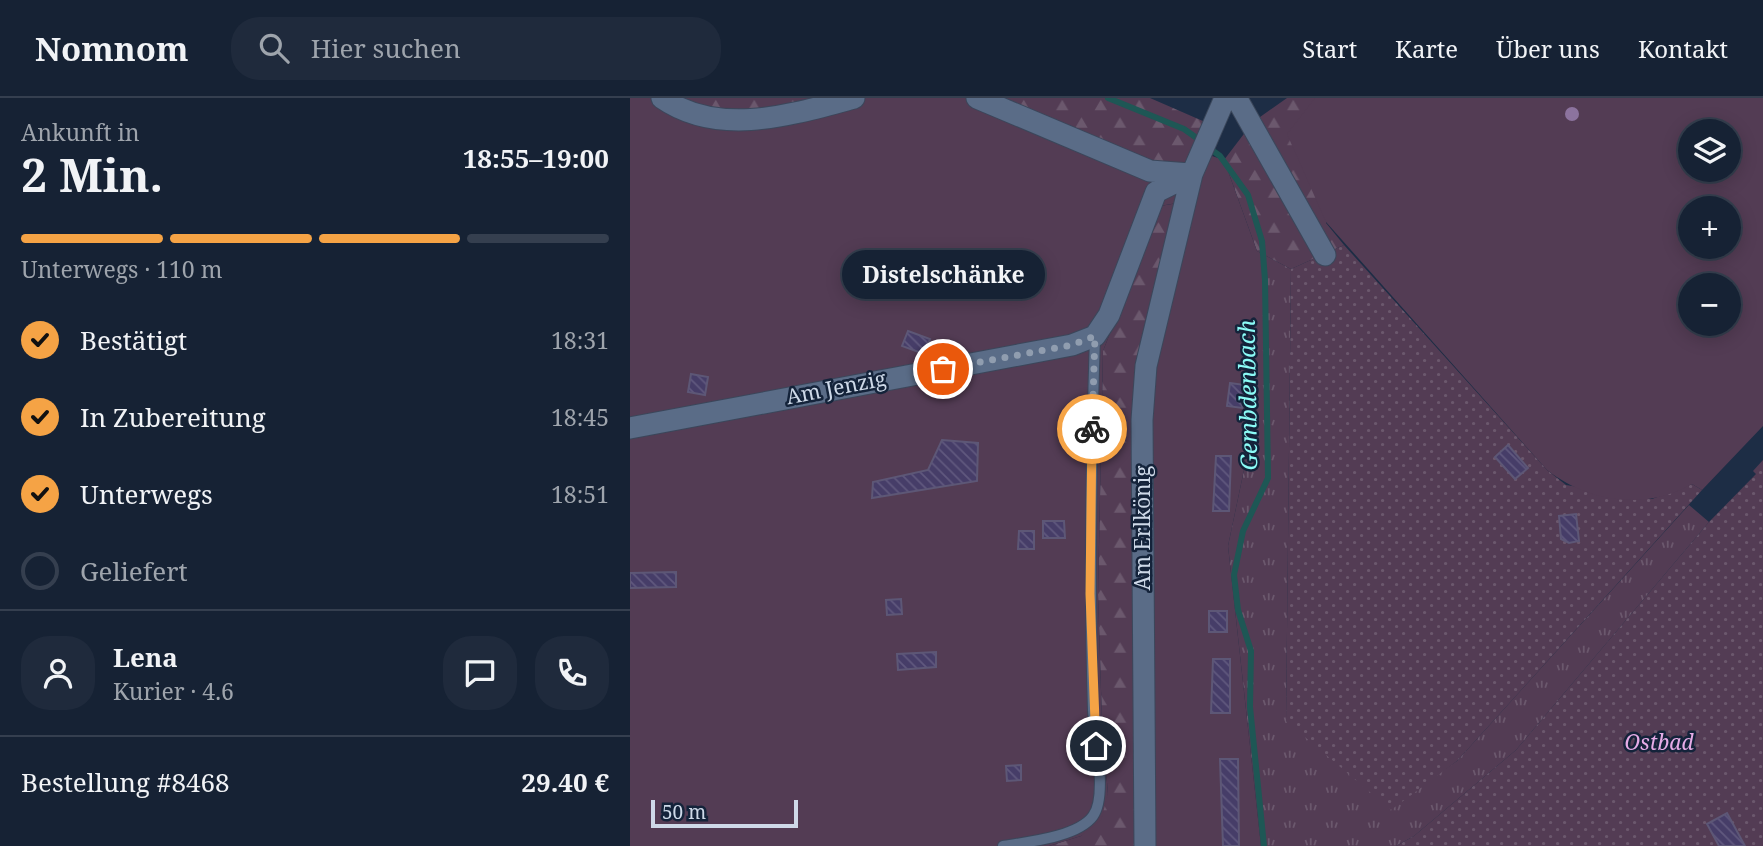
<!DOCTYPE html>
<html lang="de">
<meta charset="utf-8">
<style>
:root{--surface:#162234;--page:#1f2a3c;--text:#f1f3f6;--muted:#9ea4ac;--line:#353f4f;--accent:#f5a345}
body{margin:0;font-family:"Noto Serif",serif;background:var(--page);color:var(--text);height:100vh;display:flex;flex-direction:column;font-size:26px;white-space:nowrap}
*{box-sizing:border-box;margin:0}
p{font-size:23px;color:var(--muted)}
.icon{flex:none;width:38px;height:38px;fill:none;stroke:currentColor;stroke-width:2;stroke-linecap:round;stroke-linejoin:round}
.map{position:relative;flex:1;overflow:hidden}
.side{display:flex;flex-direction:column;background:var(--surface);width:630px}
.side>*{flex:none}
.controls{position:absolute;left:1048px;top:21px;display:grid;gap:14px}
.controls a{display:grid;place-items:center;width:63px;height:63px;border-radius:50%;background:var(--surface);box-shadow:0 4px 18px #0003,0 0 0 2px var(--line);font-size:35px}
.scale{position:absolute;left:21px;bottom:18px;width:147px;box-sizing:border-box;padding-left:7px;border:4px solid #ced9e8;border-top:0;font-size:19px;line-height:24px;white-space:nowrap;color:#ced9e8;-webkit-text-stroke:5px #14233a;paint-order:stroke}
.pin{position:absolute;display:grid;place-items:center;width:60px;height:60px;color:#fff;margin:-30px;border:4px solid #fff;border-radius:50%;box-shadow:0 2px 7px #0007}
.courier{position:absolute;display:grid;place-items:center;width:70px;height:70px;margin:-35px;border:5px solid #f5a345;border-radius:50%;background:#fff;color:#222;box-shadow:0 2px 9px #0007}
.bubble{position:absolute;height:49px;border-radius:24px;background:var(--surface);box-shadow:0 4px 18px #0003,0 0 0 2px var(--line);font-size:23px;font-weight:700;line-height:49px;text-align:center}
.head em{font-style:normal;font-weight:700}
.head div{display:flex;flex-direction:column-reverse}
.head{display:flex;align-items:center;justify-content:space-between;height:119px;padding:0 21px}
h1{font-size:46px;font-weight:700;line-height:52px}
.bar{display:grid;grid-template-columns:repeat(4,1fr);gap:10px 7px;align-content:center;height:84px;padding:0 21px}
.bar i{height:9px;border-radius:5px;background:var(--line)}
.bar .on{background:var(--accent)}
.bar p{grid-column:span 4}
.line{display:flex;align-items:center;gap:18px;padding:0 21px;border-top:2px solid var(--line)}
.line div{flex:1}
.round{display:grid;place-items:center;flex:none;width:74px;height:74px;border-radius:28px;background:var(--page)}
ol{padding:0 21px;list-style:none}
li{display:flex;align-items:center;gap:21px;height:77px}
li p{margin-inline-start:auto}
li .icon{padding:7px;border-radius:50%;background:var(--accent);color:#111;stroke-width:4}
li:last-child{color:var(--muted)}
li i{width:38px;height:38px;border:4px solid var(--line);border-radius:50%}
header{display:flex;align-items:center;gap:42px;box-sizing:border-box;height:98px;padding:0 35px;background:var(--surface);border-bottom:2px solid var(--line)}
header strong{font-size:33px}
nav{display:flex;gap:38px;margin-inline-start:auto;font-size:24px}
.search{width:490px;height:63px;background:var(--page);display:flex;align-items:center;gap:18px;box-sizing:border-box;padding:0 24px;border-radius:28px;color:var(--muted);font-size:26px}
main{display:flex;flex:1;min-height:0}
.map>svg:first-child{display:block}
.grass{fill:url(#grass-tufts)}
.forest{fill:url(#forest-firs)}
.park{fill:url(#park-dots)}
.garden{fill:#533c54;fill-rule:evenodd}
.lines{fill:none;stroke-linecap:round;stroke-linejoin:round}
.stream{stroke:#1e5755;stroke-width:6}
.building{fill:url(#building-back-hatch);stroke:#5d5776;stroke-width:2}
.lane-casing{stroke:#3b475b;stroke-width:12}
.street-casing{stroke:#3b475b;stroke-width:23}
.lane{stroke:#5a6c87;stroke-width:10}
.street{stroke:#5a6c87;stroke-width:21}
.tree{fill:#8c739e}
.done{stroke:#909daf;stroke-width:7;stroke-dasharray:0 12.6}
.route{stroke:#f5a345;stroke-width:9}
.labels{text-anchor:middle;stroke-width:5;stroke-linejoin:round;paint-order:stroke}
.street-label{font-size:21px;fill:#ced9e8;stroke:#14233a}
.park-label{font-size:21px;font-style:italic;fill:#e6ace7;stroke:#14233a}
.water-label{font-size:23px;font-style:italic;fill:#8bfbf6;stroke:#14233a}
</style>
<header>
<strong>Nomnom</strong>
<div class="search"><svg class="icon" aria-label="search" viewBox="0 0 24 24"><circle cx="10" cy="10" r="6"/><path d="M15 15l6 6"/></svg>Hier suchen</div>
<nav><a>Start</a><a>Karte</a><a>Über uns</a><a>Kontakt</a></nav>
</header>
<main>
<section class="side">
<div class="head"><div><h1>2 Min.</h1><p>Ankunft in</p></div><em>18:55–19:00</em></div>
<div class="bar"><i class="on"></i><i class="on"></i><i class="on"></i><i></i><p>Unterwegs · 110 m</p></div>
<ol>
<li><svg class="icon" aria-label="check" viewBox="0 0 24 24"><path d="M5 12l5 5 9-10"/></svg>Bestätigt<p>18:31</p></li>
<li><svg class="icon" aria-label="check" viewBox="0 0 24 24"><path d="M5 12l5 5 9-10"/></svg>In Zubereitung<p>18:45</p></li>
<li><svg class="icon" aria-label="check" viewBox="0 0 24 24"><path d="M5 12l5 5 9-10"/></svg>Unterwegs<p>18:51</p></li>
<li><i></i>Geliefert</li>
</ol>
<div class="line" style="height:126px"><a class="round"><svg class="icon" aria-label="person" viewBox="0 0 24 24"><circle cx="12" cy="8" r="4"/><path d="M4 21q1-7 8-7t8 7"/></svg></a><div><b>Lena</b><p>Kurier · 4.6</p></div><a class="round"><svg class="icon" aria-label="chat" viewBox="0 0 24 24"><path d="M4 5h16v11H9l-5 4z"/></svg></a><a class="round"><svg class="icon" aria-label="phone" viewBox="0 0 24 24"><path d="M5 4h4l2 5-3 2q2 4 5 5l2-3 5 2v4C11 20 4 13 5 4z"/></svg></a></div>
<div class="line" style="height:91px"><div>Bestellung #8468</div><b>29.40 €</b></div>
</section>
<div class="map">
<svg width="1133" height="748" viewBox="0 0 1133 748">
<defs>
<pattern id="grass-tufts" width="24" height="20" patternUnits="userSpaceOnUse" patternTransform="scale(1.75)"><rect width="24" height="20" fill="#533c54"/><path d="M3 7l-1-3M5 7V3M7 7l1-3M15 17l-1-3M17 17v-4M19 17l1-3" fill="none" stroke="#6b586d"/></pattern>
<pattern id="forest-firs" width="22" height="20" patternUnits="userSpaceOnUse" patternTransform="scale(1.75)"><rect width="22" height="20" fill="#533c54"/><path d="M5 1l3.5 6h-7zM16 11l3.5 6h-7z" fill="#6b586d"/></pattern>
<pattern id="park-dots" width="8" height="8" patternUnits="userSpaceOnUse" patternTransform="scale(1.75)"><rect width="8" height="8" fill="#533c54"/><path d="M2 2h.1M6 6h.1" fill="none" stroke="#6b586d" stroke-width="1.8" stroke-linecap="round"/></pattern>
<pattern id="building-back-hatch" width="6" height="6" patternUnits="userSpaceOnUse" patternTransform="scale(1.75)"><rect width="6" height="6" fill="#463d68"/><path d="M-1 5l2 2M0 0l6 6M5-1l2 2" fill="none" stroke="#60587e"/></pattern>
</defs>
<rect width="100%" height="100%" fill="#1d2d45"/>
<!-- grass -->
<path class="grass" d="M627,153L661,171L656,623L808,676L827,663L1059,407L1079,424L886,652L784,738L766,748H631L598,448L627,310Z"/>
<!-- forest -->
<path class="forest" d="M32,0H224L124,22Z
M347,0H520L582,27L562,76L520,73Z
M657,0H718L696,125L714,147L661,171L627,153L594,62L623,24Z
M548,105L508,748H419L451,738L478,696L472,624L468,496L473,253L530,108Z"/>
<!-- park -->
<path class="park" d="M714,147L917,372L936,387L1022,401L1062,386L1072,392L827,663L761,712L656,623L661,171Z
M1133,362V748H766L784,738L886,652L1079,424L1126,376L1123,373Z"/>
<!-- garden -->
<path class="garden" d="M0,0H32L76,18L224,0H347L562,76L570,54L594,62L627,153V310L598,448L631,748H508L503,326L547,105L530,108L473,253L468,496L472,624L478,696L471,722L451,738L419,748H0Z
M685,0H1133V328L1072,392L1062,386C1016,413 958,404 917,372L696,124L657,36ZM1060,33H1099V72H1060ZM1060,110H1099V149H1060ZM1060,187H1099V226H1060Z"/>
<g class="lines">
<!-- stream -->
<path class="stream" d="M478,0L554,31L571,43
M579,50L590,58L618,97L632,143L635,182L638,380L613,433L604,477L608,512L621,553L620,609L634,748"/>
</g>
<!-- building -->
<path class="building" d="M278,233L300,241L294,256L272,248Z
M61,276L78,279L75,297L58,294Z
M600,285L615,287L612,310L597,308Z
M312,342L348,345L347,383L242,400L243,384L298,372Z
M878,347L898,370L885,381L865,359Z
M586,358H601L599,413H583Z
M946,416L949,443L939,445L931,441L929,418Z
M413,423H434L435,440H413Z
M389,433H404V451H388Z
M46,474V489L0,490V475Z
M271,501L272,516L257,517L256,502Z
M579,513H597V534H579Z
M306,554V569L268,572L267,556Z
M583,561H600V615H581Z
M590,661H608L609,748H593Z
M391,667V682L377,683L376,668Z
M1097,715L1115,748H1089L1077,726Z"/>
<g class="lines">
<!-- lane casing -->
<g class="lane-casing">
<path id="lane" d="M373,748C397,744 448,739 463,718C478,697 464,638 463,612C459,487 461,363 465,238"/>
</g>
<!-- street casing -->
<g class="street-casing">
<path id="street" d="M32,0C90,40 164,16 224,0
M347,0L520,73L560,76
M607,1L695,157
M0,330L442,247L465,238L479,217L526,94L562,76
M515,748L512,322L516,268L562,76L595,0"/>
</g>
<!-- lane -->
<use href="#lane" class="lane"/>
<!-- street -->
<use href="#street" class="street"/>
</g>
<!-- trees -->
<circle class="tree" cx="942" cy="16" r="7"/>
<g class="lines">
<!-- done -->
<path class="done" d="M313,271L442,247L465,238L462,331"/>
<!-- route -->
<path class="route" d="M462,331L460,496L466,648"/>
</g>
<g class="labels">
<!-- street labels -->
<g class="street-label">
<text transform="translate(206 290) rotate(-11)" y="7">Am Jenzig</text>
<text transform="translate(513 430) rotate(-90)" y="7">Am Erlkönig</text>
</g>
<!-- park labels -->
<g class="park-label">
<text x="1029" y="652">Ostbad</text>
</g>
<!-- water labels -->
<g class="water-label">
<text transform="translate(618 297) rotate(-91)" y="8">Gembdenbach</text>
</g>
</g>
</svg>
<div class="controls">
<a><svg class="icon" aria-label="layers" viewBox="0 0 24 24"><path d="M12 4l9 5-9 5-9-5zM3 14l9 5 9-5"/></svg></a>
<a>+</a>
<a>−</a>
</div>
<div class="scale">50 m</div>
<div class="pin" style="left:313px;top:271px;background:#ea580c"><svg class="icon" aria-label="bag" viewBox="0 0 24 24"><path d="M5 8h14l-1 12H6zM9 8a3 3 0 0 1 6 0"/></svg></div>
<div class="pin" style="left:466px;top:648px;background:#1f2937"><svg class="icon" aria-label="home" viewBox="0 0 24 24"><path d="M3 11l9-7 9 7M6 9v11h12V9"/></svg></div>
<div class="courier" style="left:462px;top:331px"><svg class="icon" aria-label="bike" viewBox="0 0 24 24"><circle cx="6" cy="16" r="4"/><circle cx="18" cy="16" r="4"/><path d="M6 16l4-8h5l3 8M10 8l3 8H6M13 5h3"/></svg></div>
<div class="bubble" style="left:212px;top:152px;width:203px">Distelschänke</div>
</div>
</main>
